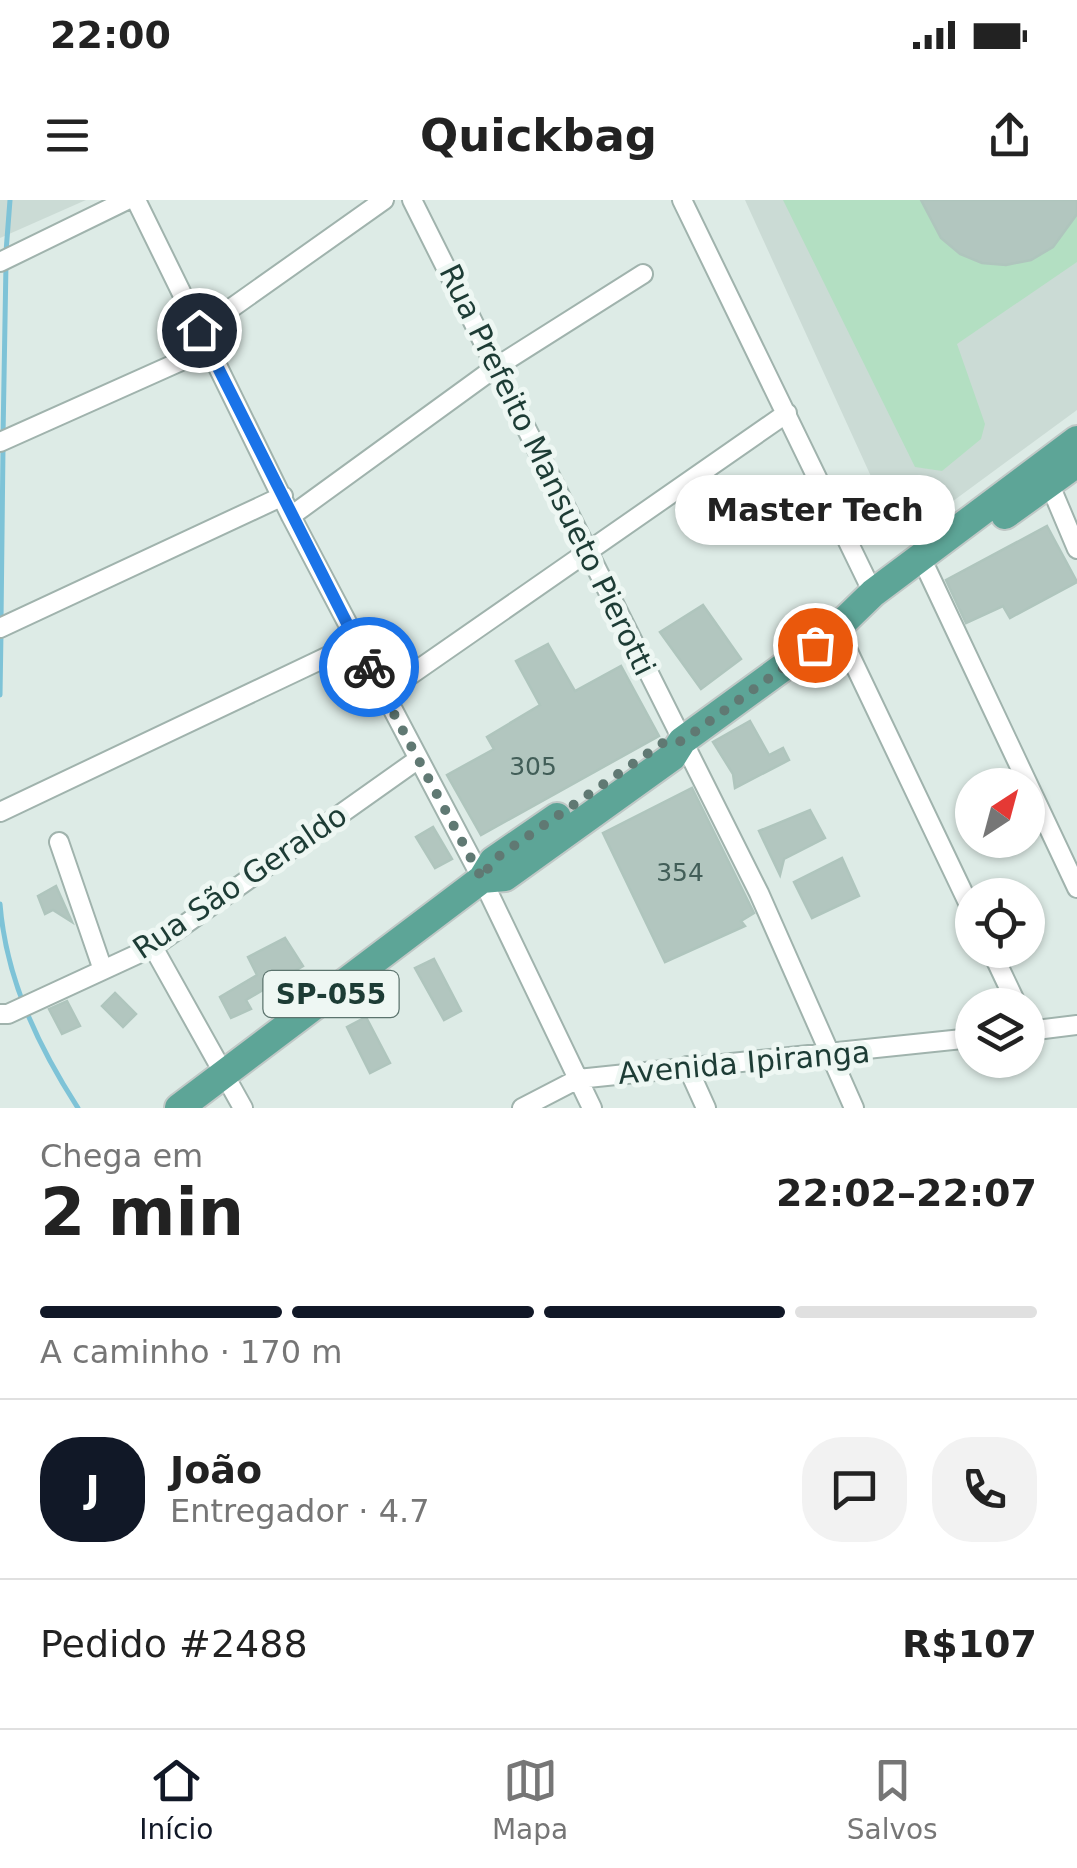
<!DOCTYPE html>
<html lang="pt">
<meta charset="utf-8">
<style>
:root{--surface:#fff;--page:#f2f2f2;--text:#222;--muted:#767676;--line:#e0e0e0;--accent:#111827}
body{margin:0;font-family:"DejaVu Sans",sans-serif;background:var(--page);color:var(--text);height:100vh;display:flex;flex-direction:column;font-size:38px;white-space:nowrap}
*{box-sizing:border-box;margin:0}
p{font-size:32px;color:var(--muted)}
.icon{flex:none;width:55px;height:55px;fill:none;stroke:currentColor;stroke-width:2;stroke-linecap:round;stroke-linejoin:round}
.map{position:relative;height:908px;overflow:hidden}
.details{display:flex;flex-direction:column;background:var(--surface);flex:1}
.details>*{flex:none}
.needle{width:65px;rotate:36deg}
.fabs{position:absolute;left:955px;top:568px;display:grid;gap:20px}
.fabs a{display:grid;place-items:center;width:90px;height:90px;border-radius:50%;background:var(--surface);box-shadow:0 2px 8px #0004;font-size:50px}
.pin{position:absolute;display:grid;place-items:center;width:85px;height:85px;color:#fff;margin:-42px;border:5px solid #fff;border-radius:50%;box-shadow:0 2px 10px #0007}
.courier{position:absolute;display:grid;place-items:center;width:100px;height:100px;margin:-50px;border:8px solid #1a73e8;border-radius:50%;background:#fff;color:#222;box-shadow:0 2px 12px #0007}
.bubble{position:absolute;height:70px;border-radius:35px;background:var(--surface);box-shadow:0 2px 8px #0004;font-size:32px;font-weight:700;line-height:70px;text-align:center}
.headline em{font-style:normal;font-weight:700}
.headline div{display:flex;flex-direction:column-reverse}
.headline{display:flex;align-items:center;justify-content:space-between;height:170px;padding:0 40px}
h1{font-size:65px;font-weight:700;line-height:75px}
.bar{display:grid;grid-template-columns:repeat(4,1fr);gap:15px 10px;align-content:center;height:120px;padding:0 40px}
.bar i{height:12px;border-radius:8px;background:var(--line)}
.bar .selected{background:var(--accent)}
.bar p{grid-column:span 4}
.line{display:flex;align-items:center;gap:25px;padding:0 40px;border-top:2px solid var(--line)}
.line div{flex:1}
.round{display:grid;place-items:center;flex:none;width:105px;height:105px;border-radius:40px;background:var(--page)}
.status{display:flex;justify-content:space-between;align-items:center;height:70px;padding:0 50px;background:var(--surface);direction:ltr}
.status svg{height:28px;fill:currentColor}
header{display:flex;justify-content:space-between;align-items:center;height:130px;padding:0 40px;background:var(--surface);font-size:45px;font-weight:700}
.menu{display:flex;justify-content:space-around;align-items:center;height:140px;border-top:2px solid var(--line);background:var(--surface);font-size:28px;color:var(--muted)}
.menu a{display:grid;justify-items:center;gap:5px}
.menu .selected{color:var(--accent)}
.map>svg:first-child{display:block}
.built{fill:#cbdbd5}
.green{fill:#b3dfc2}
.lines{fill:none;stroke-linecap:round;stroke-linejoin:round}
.stream{stroke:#7ec3d7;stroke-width:5}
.building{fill:#b2c6bf;stroke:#afc5bd;stroke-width:2.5}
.street-casing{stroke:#a0b3ad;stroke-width:22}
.primary-casing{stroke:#c0c8c6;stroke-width:32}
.street{stroke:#fff;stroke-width:18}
.primary{stroke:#5da597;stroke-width:28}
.done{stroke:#607973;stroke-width:10;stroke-dasharray:0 18}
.route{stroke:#1a73e8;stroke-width:12}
.labels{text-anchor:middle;stroke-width:10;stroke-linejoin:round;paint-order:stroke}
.number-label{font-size:25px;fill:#425e58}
.shield{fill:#eef7f3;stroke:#5c746e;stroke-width:2.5}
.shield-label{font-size:28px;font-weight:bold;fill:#1d3c35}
.street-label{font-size:30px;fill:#1d3c35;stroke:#eef7f3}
</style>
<div class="status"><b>22:00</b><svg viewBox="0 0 49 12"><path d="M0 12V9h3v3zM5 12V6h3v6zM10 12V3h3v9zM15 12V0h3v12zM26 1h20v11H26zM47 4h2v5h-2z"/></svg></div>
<header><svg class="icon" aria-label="menu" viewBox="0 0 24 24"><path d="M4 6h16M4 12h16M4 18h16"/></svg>Quickbag<svg class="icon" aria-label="share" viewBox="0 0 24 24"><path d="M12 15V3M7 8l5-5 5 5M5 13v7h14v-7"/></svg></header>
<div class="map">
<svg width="1077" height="908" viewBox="0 0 1077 908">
<rect width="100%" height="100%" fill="#ddebe6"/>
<!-- built -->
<path class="built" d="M0,0H86L0,38Z
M745,0H1077V210L900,340Z"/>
<!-- green -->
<path class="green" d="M783,0H1077V62L957,144L985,224L981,239L942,271L915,267Z"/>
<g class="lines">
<!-- stream -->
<path class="stream" d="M6,52L10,0
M3,237L6,63
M1,422L3,248
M0,495L1,433
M0,704C6,779 38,846 78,908"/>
</g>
<!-- building -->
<path class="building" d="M921,0H1077V14L1053,47L1031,60L1006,65L982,63L960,54L941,38Z
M1047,326L1077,382L1010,418L1003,406L966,423L946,380Z
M703,405L741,459L701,489L660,432Z
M548,444L575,491L621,466L659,536L481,635L447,575L494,549L487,537L540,505L516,461Z
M750,521L769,555L783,548L789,560L735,588L733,574L713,542Z
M692,588L754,713L741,721L745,726L665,762L603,633Z
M810,610L825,638L784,659L780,675L759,631Z
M433,627L452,659L435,668L416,637Z
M842,658L859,696L812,718L794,682Z
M56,686L72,722L53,710L45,714L38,696Z
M285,738L303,766L246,800L251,809L231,818L220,797L257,775L248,757Z
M434,759L461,811L444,820L415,768Z
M115,793L136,814L123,827L102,806Z
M67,801L80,826L62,834L49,809Z
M366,817L390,863L370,873L347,827Z"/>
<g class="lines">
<!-- street casing -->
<g class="street-casing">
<path id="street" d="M136,0L291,316L482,679L592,908
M412,0L759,693L854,908
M682,0L873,393
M0,62L127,0
M199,131L384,0
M0,242L208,149
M1047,278L1077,349
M291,316L496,167L643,74
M927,370L1077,688
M0,428L283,296
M837,428L972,711
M383,494L787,213
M0,612L356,443
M59,642L103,770
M153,747L243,908
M991,750L1017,805
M0,814H8L153,747L417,560
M1028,831L1077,825
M687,866L706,908
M522,908L578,879L972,838"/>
</g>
<!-- primary casing -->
<g class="primary-casing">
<path id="primary" d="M1005,315L1077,263
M482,679L505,677L672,557L682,541L837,428L873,393L1077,240
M179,908L482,679L493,661L557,617"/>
</g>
<!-- street -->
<use href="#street" class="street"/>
<!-- primary -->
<use href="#primary" class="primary"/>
</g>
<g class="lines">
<!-- done -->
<path class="done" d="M369,467L482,679L492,661L663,543L682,541L815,445"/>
<!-- route -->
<path class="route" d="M199,130L369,467"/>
</g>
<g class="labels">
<!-- number labels -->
<g class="number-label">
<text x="533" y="575">305</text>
<text x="680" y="681">354</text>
</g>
<!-- shield labels -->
<rect class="shield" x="263.5" y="771" width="135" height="46" rx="8"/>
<g class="shield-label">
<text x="331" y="804">SP-055</text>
</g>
<!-- street labels -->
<g class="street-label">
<text transform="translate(547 270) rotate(64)" y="10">Rua Prefeito Mansueto Pierotti</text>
<text transform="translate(240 682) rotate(-34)" y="10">Rua São Geraldo</text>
<text transform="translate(744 863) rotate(-5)" y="10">Avenida Ipiranga</text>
</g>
</g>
</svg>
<div class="fabs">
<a><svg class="needle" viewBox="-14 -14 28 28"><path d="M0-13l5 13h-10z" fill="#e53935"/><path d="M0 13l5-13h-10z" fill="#767676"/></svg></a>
<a><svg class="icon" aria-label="locate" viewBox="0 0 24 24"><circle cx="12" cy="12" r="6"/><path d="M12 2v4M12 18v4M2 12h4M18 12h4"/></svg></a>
<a><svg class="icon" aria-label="layers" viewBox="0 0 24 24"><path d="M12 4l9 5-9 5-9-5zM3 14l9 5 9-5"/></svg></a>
</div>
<div class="pin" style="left:815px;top:445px;background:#ea580c"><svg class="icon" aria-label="bag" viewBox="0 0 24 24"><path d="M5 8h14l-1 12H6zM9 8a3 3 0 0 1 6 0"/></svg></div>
<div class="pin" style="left:199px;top:130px;background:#1f2937"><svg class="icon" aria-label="home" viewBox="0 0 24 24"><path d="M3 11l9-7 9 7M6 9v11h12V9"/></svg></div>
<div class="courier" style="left:369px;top:467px"><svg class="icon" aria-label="bike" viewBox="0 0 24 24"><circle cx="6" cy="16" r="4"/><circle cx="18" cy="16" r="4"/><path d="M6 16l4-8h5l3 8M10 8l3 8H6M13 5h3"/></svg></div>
<div class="bubble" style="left:675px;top:275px;width:280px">Master Tech</div>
</div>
<section class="details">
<div class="headline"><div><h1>2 min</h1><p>Chega em</p></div><em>22:02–22:07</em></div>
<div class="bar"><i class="selected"></i><i class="selected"></i><i class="selected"></i><i></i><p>A caminho · 170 m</p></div>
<div class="line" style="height:180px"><b class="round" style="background:var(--accent);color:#fff">J</b><div><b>João</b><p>Entregador · 4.7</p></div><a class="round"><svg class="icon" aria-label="chat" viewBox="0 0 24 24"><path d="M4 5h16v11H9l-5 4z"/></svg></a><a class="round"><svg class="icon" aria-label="phone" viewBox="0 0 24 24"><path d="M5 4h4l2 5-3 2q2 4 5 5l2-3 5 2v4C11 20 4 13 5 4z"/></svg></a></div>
<div class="line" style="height:130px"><div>Pedido #2488</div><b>R$107</b></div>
</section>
<nav class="menu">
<a class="selected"><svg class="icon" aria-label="home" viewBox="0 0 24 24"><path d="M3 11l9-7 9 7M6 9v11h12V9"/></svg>Início</a>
<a><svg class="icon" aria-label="map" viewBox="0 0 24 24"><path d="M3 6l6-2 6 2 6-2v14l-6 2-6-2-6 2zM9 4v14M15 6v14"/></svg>Mapa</a>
<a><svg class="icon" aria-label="saved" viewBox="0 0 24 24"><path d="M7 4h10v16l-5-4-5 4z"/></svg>Salvos</a>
</nav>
